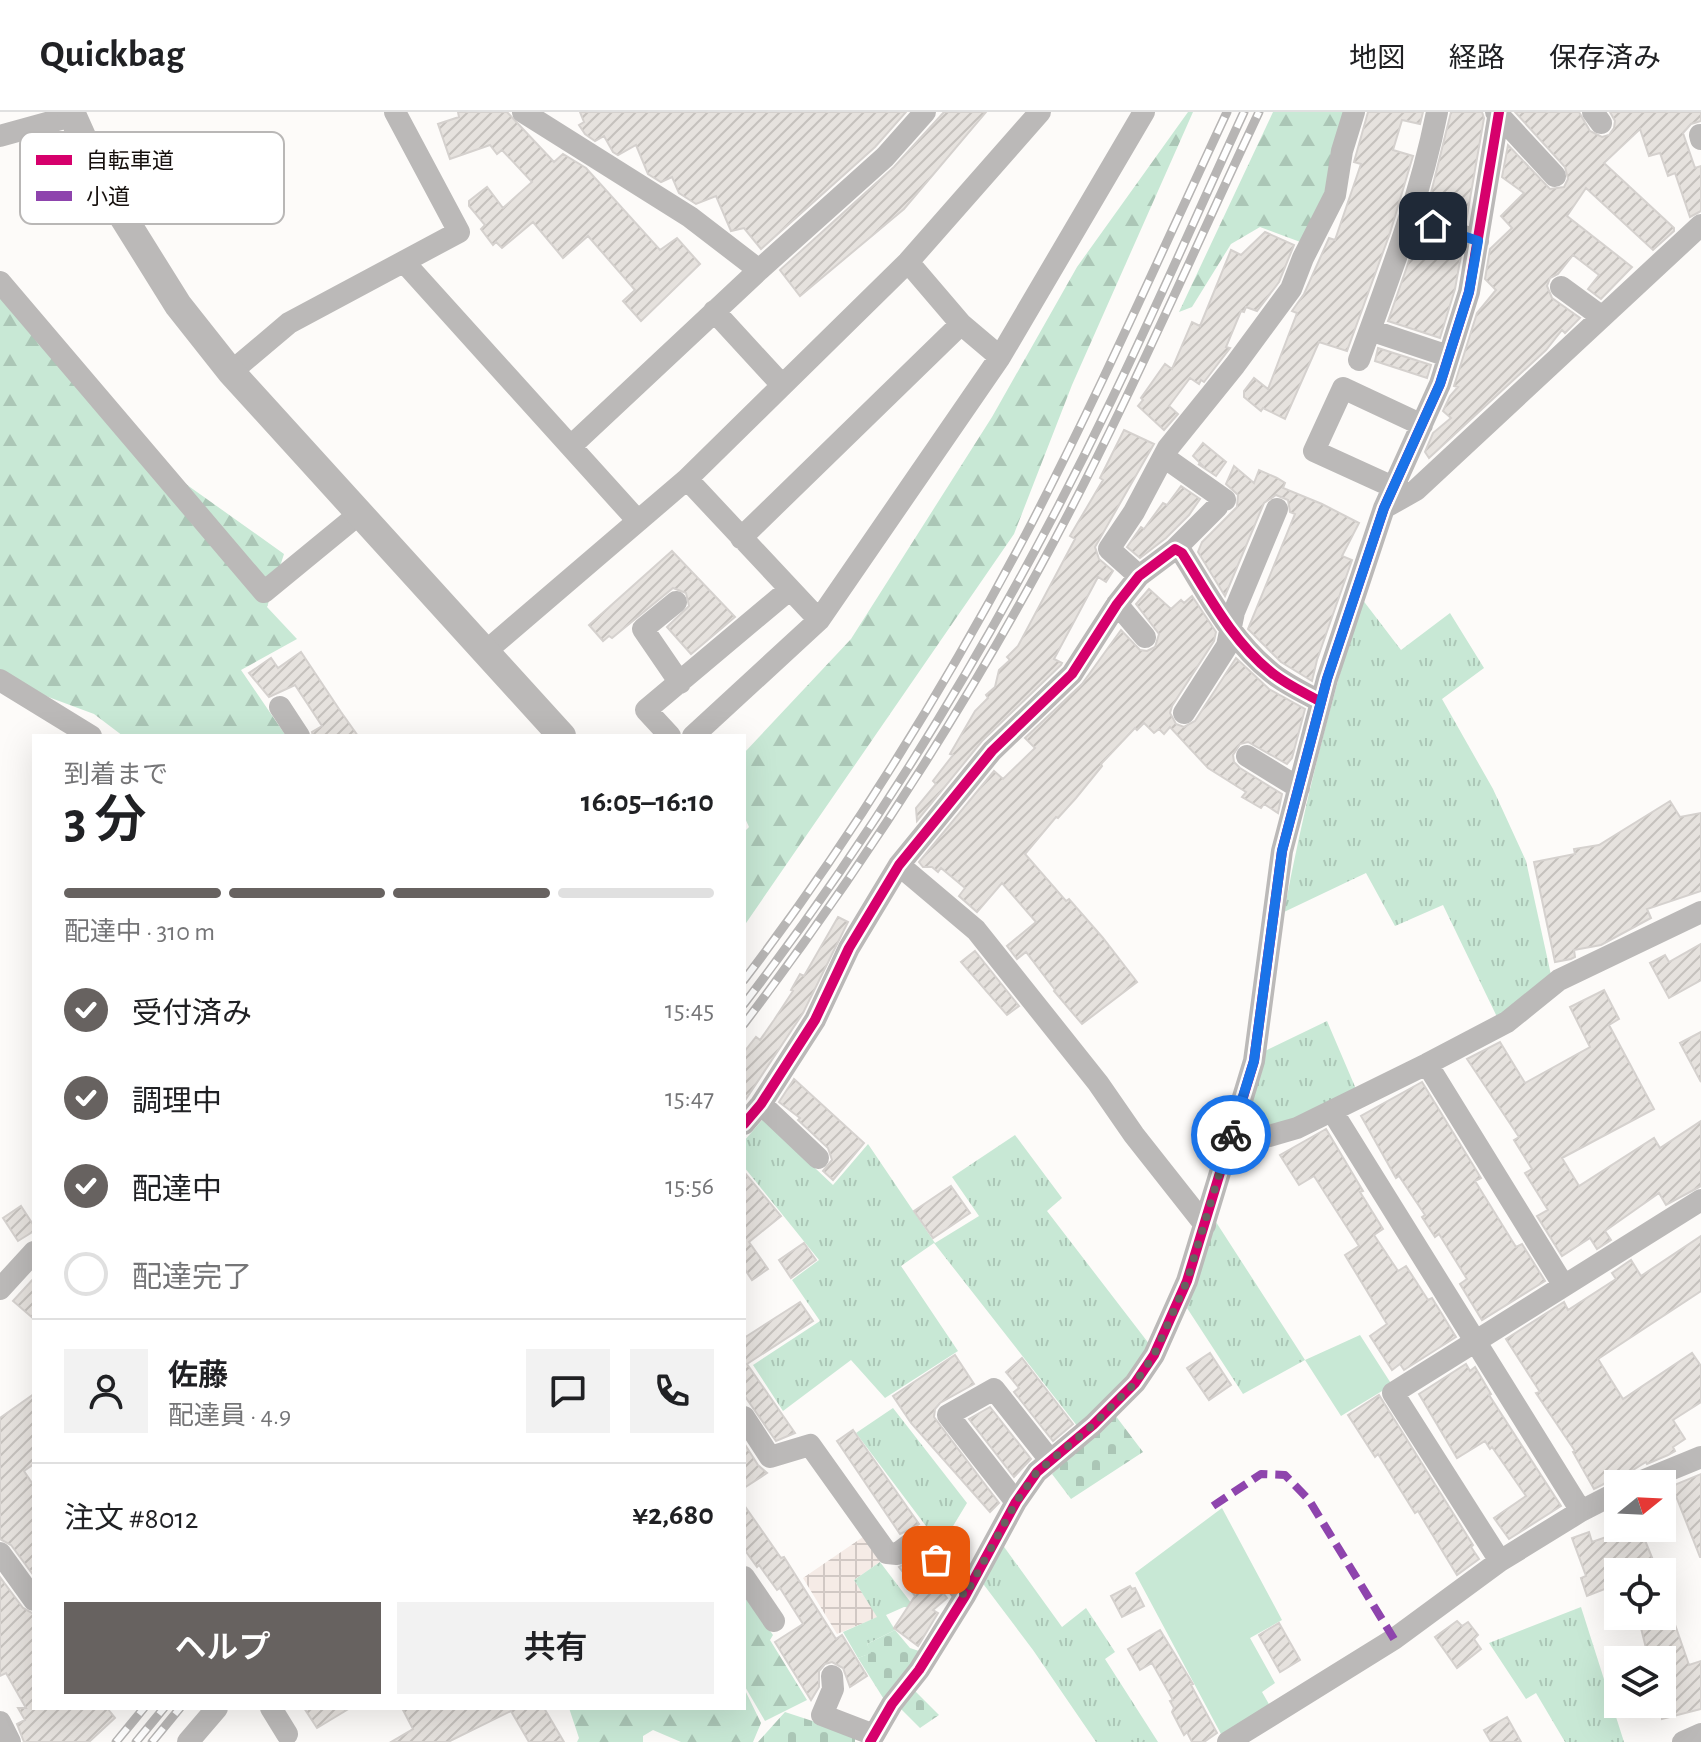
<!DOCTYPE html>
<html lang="ja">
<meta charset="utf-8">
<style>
:root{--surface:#fff;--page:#f2f2f2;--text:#202124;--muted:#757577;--line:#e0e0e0;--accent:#676260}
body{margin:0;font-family:"Alegreya Sans","Noto Sans JP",sans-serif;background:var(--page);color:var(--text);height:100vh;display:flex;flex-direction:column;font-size:30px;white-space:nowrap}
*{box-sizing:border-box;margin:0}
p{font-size:26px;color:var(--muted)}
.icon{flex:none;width:44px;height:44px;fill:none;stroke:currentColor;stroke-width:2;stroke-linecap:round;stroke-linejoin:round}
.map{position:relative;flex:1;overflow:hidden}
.side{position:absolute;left:32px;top:622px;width:714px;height:976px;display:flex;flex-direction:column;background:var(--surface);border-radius:0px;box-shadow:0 8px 32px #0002}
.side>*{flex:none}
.needle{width:52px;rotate:72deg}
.tools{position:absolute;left:1604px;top:1358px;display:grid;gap:16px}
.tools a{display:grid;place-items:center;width:72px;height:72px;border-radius:0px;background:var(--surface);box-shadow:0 8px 32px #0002;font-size:40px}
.pin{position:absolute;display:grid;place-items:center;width:68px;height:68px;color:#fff;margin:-34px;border-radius:16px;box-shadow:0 4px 12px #0006}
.courier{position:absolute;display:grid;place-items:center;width:80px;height:80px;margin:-40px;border:6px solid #1a73e8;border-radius:50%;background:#fff;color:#222;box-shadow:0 2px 10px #0007}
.summary em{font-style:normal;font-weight:600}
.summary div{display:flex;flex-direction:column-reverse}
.summary{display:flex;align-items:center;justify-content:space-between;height:136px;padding:0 32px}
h1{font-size:52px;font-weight:600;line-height:60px}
.bar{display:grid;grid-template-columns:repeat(4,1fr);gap:12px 8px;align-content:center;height:96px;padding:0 32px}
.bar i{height:10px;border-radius:6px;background:var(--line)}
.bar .active{background:var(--accent)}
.bar p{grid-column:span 4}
.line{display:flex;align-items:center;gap:20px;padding:0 32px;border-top:2px solid var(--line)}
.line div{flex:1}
.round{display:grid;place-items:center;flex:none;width:84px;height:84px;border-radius:0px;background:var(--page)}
ol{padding:0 32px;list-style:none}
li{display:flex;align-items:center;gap:24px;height:88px}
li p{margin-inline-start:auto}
li .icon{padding:8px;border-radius:50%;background:var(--accent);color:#fff;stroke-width:4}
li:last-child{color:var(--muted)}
li i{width:44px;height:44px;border:4px solid var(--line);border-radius:50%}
.cta{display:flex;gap:16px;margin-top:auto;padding:16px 32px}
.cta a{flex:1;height:92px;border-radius:0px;background:var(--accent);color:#fff;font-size:32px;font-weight:600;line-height:92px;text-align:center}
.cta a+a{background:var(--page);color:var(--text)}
header{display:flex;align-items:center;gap:48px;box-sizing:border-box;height:112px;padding:0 40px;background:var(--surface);border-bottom:2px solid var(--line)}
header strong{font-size:38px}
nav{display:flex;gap:44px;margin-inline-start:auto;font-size:28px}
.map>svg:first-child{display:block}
.industrial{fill:url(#industrial-grid)}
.grass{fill:url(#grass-tufts)}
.forest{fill:url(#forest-firs)}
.cemetery{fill:url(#cemetery-stones)}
.green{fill:#c8e8d5}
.building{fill:url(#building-hatch);stroke:#d5d1ce;stroke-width:2}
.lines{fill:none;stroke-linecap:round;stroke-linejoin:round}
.minor{stroke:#bbb9b8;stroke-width:22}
.tertiary{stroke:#bbb9b8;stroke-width:28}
.rail-casing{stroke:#b7b5b4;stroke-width:9}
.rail{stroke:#fff;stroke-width:6;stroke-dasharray:18;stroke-linecap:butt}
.quiet{stroke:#8e44ad;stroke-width:8;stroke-dasharray:16 8;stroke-linecap:butt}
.cycleway-casing{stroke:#fff;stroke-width:15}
.cycleway{stroke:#d6006c;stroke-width:10}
.done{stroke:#676260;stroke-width:8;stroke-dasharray:0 14.4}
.route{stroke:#1a73e8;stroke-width:10}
.key{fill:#fff;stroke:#b9b7b6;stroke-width:2}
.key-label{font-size:22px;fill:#16100d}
</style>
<header>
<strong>Quickbag</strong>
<nav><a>地図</a><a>経路</a><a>保存済み</a></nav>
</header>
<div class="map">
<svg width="1701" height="1630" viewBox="0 0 1701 1630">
<defs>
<pattern id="industrial-grid" width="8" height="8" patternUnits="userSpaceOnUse" patternTransform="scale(2)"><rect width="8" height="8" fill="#f5ebe6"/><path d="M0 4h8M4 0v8" fill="none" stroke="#d1c8c4"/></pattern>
<pattern id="grass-tufts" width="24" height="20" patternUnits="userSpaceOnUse" patternTransform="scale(2)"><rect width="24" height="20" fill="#c8e8d5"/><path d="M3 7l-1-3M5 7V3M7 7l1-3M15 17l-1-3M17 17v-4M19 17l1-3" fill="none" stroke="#abc6b6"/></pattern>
<pattern id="forest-firs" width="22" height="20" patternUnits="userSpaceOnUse" patternTransform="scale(2)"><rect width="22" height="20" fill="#c8e8d5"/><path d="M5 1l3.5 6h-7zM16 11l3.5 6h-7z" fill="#abc6b6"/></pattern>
<pattern id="cemetery-stones" width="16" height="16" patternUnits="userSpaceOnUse" patternTransform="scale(2)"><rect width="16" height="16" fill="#c8e8d5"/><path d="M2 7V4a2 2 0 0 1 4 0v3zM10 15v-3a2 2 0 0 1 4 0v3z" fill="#abc6b6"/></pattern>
<pattern id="building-hatch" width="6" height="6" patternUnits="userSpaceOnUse" patternTransform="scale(2)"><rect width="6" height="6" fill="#e6e2de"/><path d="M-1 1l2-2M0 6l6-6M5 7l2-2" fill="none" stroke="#c5c1bd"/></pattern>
</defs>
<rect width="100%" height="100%" fill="#fdfbf9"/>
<!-- industrial -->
<path class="industrial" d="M863,1425L880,1450L854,1468L878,1505L837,1522L803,1466Z"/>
<!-- grass -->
<path class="grass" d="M1362,487L1401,538L1450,501L1484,556L1442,587L1493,677L1526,749L1551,863L1498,907L1443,793L1395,814L1366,761L1284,800C1304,693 1330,591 1362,487Z
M1327,909L1356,977L1301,1008L1246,1024L1242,1018L1265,939Z
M763,1007L833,1073L868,1032L935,1131L979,1104L952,1065L1015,1023L1062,1086L1047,1099L1150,1233L1127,1266L1078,1315L934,1131L901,1154L958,1239L885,1286L851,1248L783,1299L753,1253L820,1209L792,1168L819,1148L744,1055V1029Z
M1216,1110L1305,1248L1243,1282L1187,1196Z
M893,1296L967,1391L941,1434L856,1321Z
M1002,1432L1062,1515L1086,1496L1115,1540L1105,1547L1158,1630H1096L1033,1538L981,1469Z
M880,1450L915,1496L904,1495L886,1503L895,1518L867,1532L872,1541L858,1546L843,1520L877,1505L854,1468Z
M1581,1495L1624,1630H1565L1536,1581L1526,1587L1489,1531Z"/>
<!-- forest -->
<path class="forest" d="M1188,0H1193L1072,273L1014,422L744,814V720L749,715L744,704V641L851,527L992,305L1077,155Z
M1273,0H1348L1330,77L1303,131L1260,115L1231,132L1192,195L1179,200Z
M0,185L117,323L284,442L267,495L297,527L241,558L286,624H123L94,602L0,567Z
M744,1482L773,1523L770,1528L807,1588L765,1609L744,1573Z
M744,1576L761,1611L753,1630H681L653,1618L643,1624V1630H577L579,1626L569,1596H744Z"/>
<!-- cemetery -->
<path class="cemetery" d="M1115,1303L1143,1340L1071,1387L1052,1362Z
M895,1518L910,1536L922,1540L885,1589L858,1546L871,1541L867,1532Z
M914,1578L939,1603L920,1616L901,1597Z
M785,1600L855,1623V1630H758Z"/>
<!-- green -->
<path class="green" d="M1360,1223L1392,1273L1341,1304L1305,1248Z
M1222,1396L1282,1508L1250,1526L1275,1571L1262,1580L1270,1594L1221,1622L1135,1461Z"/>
<!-- building -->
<path class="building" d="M458,0H507L554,50L563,42L586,56L660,138L677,126L700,152L641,209L623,189L635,178L588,124L563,146L533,110L502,136L496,130L493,133L481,117L485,113L469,94V89L487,75L503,96L532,70L502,38L497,42L490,33L450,47L438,12L459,5Z
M580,0H906L875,35L761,137L744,116L731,119L716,84L696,92L679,81L672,65L661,70L648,62L636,33L618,43L613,40L604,24L595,29L585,22L579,13L584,10Z
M944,0H986L904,97L800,184L780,158L894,55Z
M1368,0H1423L1420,12L1402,8L1393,38L1413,44L1390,121L1347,239L1319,230L1285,307L1263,296L1261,299L1244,285V279L1254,266L1268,277L1297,201L1292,199L1304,182L1329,126L1335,128L1361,52L1354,50Z
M1451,0H1482L1484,6L1466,110L1427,97Z
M1515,0H1579L1590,19L1602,25L1609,23L1614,16L1615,9L1610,0H1701V9L1691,12L1683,21L1695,56L1701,54V99L1690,105L1675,61L1668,64L1660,41L1649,44L1640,17L1604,51L1674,116V119L1653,138L1586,76L1567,104L1632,155L1601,187L1588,177L1599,163L1573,143L1558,162L1550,166L1547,174L1552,186L1580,206L1565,221L1562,218L1546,238L1429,346L1425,340L1433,321L1451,306L1443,299L1450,284L1458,275L1454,274L1477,201L1496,178L1485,167L1490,137L1512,116L1501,104L1524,81L1502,65L1508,33L1550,77L1564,75L1568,67L1565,55Z
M1265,120L1294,133L1279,170L1257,199L1246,195L1244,200L1241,199L1226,235L1230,236L1204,270L1201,268L1199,272L1190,266L1169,294L1178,302L1164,318L1138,294L1143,288L1141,286L1165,252L1172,257L1192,210L1200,214L1231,138L1241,143Z
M1418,123L1462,138L1455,177L1440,226L1388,209Z
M1378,236L1431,253L1427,266L1375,249Z
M1124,318L1154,332L1095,435L1099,447L1113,459L1106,470L1098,465L1054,547L1062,551L1061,553L982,629L917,709L916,696L936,672L933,669L953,643L950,642L975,599L988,586L986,583L995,575L999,558L1010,548L1007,545L1018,534L1075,427L1070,424L1103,368L1100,366Z
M1203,331L1226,350L1216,364L1198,352L1204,355L1193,344Z
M1234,354L1254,371L1259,358L1277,366L1285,371L1283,376L1322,392L1359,411L1342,444L1352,448L1317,548L1312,569L1281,550L1248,517L1295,402L1290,400L1288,388L1276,383L1264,391L1225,484L1198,440L1202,430L1237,395L1238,383L1226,372Z
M1181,374L1200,387L1189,403L1166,426L1140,446L1127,435L1141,415L1144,417L1163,391L1167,393Z
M672,439L735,505L691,542L667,515L689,494L686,481L673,476L612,526L609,524L603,529L589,513Z
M1149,477L1171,497L1181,488L1184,491L1192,484L1216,520L1214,529L1172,594L1170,601L1176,612L1184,615L1195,609L1236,546L1269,577L1305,597L1292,646L1287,652L1248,630L1240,632L1233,643L1234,650L1240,656L1282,682L1278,701L1264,692L1261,696L1242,685L1246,680L1208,656L1170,615L1164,622L1159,617L1154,621L1144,611L1137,618L1135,616L1101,652L1102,654L1076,686L1058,706L1056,705L1025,742L1066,789L1069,787L1103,826L1137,870L1082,912L1054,879L1055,878L1026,840L1017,847L1007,834L1036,810L1002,771L977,800L959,784L965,776L941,756L938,760L932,755H923L919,750L994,659L1003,667L1035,636L1025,626L1082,572L1121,518L1140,538L1147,539L1155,535L1159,522L1136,492Z
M301,540L341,600L358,624H313L312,620L322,614L295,573L269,585L249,561L271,546L278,556Z
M1670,689L1680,705L1701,701V779L1647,797L1651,806L1601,833L1574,838L1575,845L1571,847L1555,850L1534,750L1575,742L1574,737L1599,733Z
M838,805L848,810L803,901L744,990V940L756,925L760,928L774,908L793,879L791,878L800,862L804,864Z
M1701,832V868L1669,886L1650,851L1665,843L1669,850Z
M975,839L1019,894L1007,903L961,850Z
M1604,878L1619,907L1609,913L1654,997L1562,1046L1579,1074L1654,1026L1660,1036L1701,1009V1074L1666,1093L1659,1081L1605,1119L1611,1128L1597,1137L1590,1126L1562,1144L1537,1104L1548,1098L1525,1061L1532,1057L1514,1028L1519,1025L1467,947L1500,930L1525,971L1590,935L1570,895Z
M1701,920V970L1680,931Z
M794,967L864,1031L833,1068L823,1059L832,1048L828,1036L798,1008L800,1006L779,990Z
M1422,970L1481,1066L1475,1069L1516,1135L1522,1132L1545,1169L1482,1208L1460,1172L1467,1167L1439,1122L1435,1125L1422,1105L1425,1103L1399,1064L1396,1066L1361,1004Z
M1326,1017L1363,1079L1360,1080L1383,1117L1374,1123L1398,1159L1406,1154L1428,1188L1432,1186L1456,1225L1404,1258L1400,1252L1392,1258L1370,1224L1387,1212L1345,1143L1359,1134L1314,1064L1299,1073L1280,1043Z
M744,1060L781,1104L749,1130L768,1157L752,1168L744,1156Z
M951,1074L970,1101L933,1126L914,1099Z
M21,1094L34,1114V1119L18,1129L3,1106Z
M1701,1124V1179L1598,1247L1623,1287L1692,1241L1701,1254V1290L1673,1308L1685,1327L1673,1335L1675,1339L1668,1343L1647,1352L1646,1350L1620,1366L1612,1368L1594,1377L1573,1340L1575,1339L1536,1281L1540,1280L1506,1227L1564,1190L1568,1198L1616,1167L1612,1161L1631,1148L1641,1164Z
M804,1131L816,1148L791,1166L779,1148Z
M34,1166V1207L13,1189Z
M800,1190L813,1209L747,1252L795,1321L776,1329L744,1283V1226Z
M1210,1241L1231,1273L1209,1288L1187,1256Z
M955,1243L974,1272L940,1291L935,1297L934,1305L999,1391L990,1400L911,1311L893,1284Z
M1022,1246L1073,1312L1053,1329L1014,1280L1019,1276L1006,1260Z
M1466,1252L1470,1259L1475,1255L1491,1282L1489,1283L1561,1394L1509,1427L1494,1406L1526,1384L1492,1335L1490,1337L1485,1329L1457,1346L1419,1282Z
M34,1282V1352L24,1359L34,1374V1464L11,1433L0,1427V1306Z
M1379,1283L1473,1433L1471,1435L1479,1447L1457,1463L1418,1399L1415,1401L1378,1342L1375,1345L1348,1303Z
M990,1295L1031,1347L1014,1365L969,1307Z
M853,1318L919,1412L913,1416L900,1422L837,1329Z
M744,1331L758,1353L767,1361L744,1376Z
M1701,1362V1445H1700L1672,1374Z
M744,1393L781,1446L784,1445L836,1527L842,1523L867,1564L850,1575L843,1556L832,1550L825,1552L819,1559V1575L811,1588L775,1530L803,1512L780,1476L777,1478L759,1453L757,1455L744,1437Z
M1632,1416H1640L1655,1453L1635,1460H1605L1610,1475L1587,1484L1581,1466L1586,1464L1572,1426L1589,1420L1592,1430Z
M916,1445L947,1486L933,1498L938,1501L918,1534L894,1516L915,1484L912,1480L916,1477L899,1455Z
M0,1465L23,1496L34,1502V1596H107L115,1606L89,1630H24L17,1612L25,1608L18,1596H26L6,1561L0,1564Z
M1130,1474L1132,1477L1135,1476L1144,1494L1122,1505L1111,1484Z
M1638,1504H1672L1689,1553L1701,1549V1597L1662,1607V1548H1649Z
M1457,1509L1462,1514L1468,1510L1478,1523L1474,1527L1481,1537L1457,1556L1435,1525Z
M1279,1511L1300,1548L1280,1560L1259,1523Z
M1160,1518L1193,1572L1191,1573L1217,1621L1204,1630H1192L1187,1620L1184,1623L1172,1600L1174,1596L1170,1589L1173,1588L1152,1551L1140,1558L1128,1537Z
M304,1596H350L317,1616Z
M402,1596H544L564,1630H529L511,1599L448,1630H391L413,1617Z
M1507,1605L1521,1630H1491L1484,1618Z"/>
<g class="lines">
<!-- minor -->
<path class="minor" d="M523,0L690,105L759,158L885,45L925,0
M1496,0L1555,64
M1593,0L1601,11
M1700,23L1701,27
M0,24L72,4
M1411,106L1478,129
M404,150L638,409
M908,150L961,212L1000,245
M0,170L264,480L359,402
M1561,175L1602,205
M714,199L782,273
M1370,218L1448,244
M1359,248C1389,166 1420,86 1437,0
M231,260L289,211L459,120L395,0
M571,334L759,158
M1164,345L1225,388
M687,367L819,508
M1393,375L1314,339L1343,276L1422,313
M1384,396L1416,378L1701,113
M741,426L961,212
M1175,437L1217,395
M1139,464L1109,437L1134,400L1168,336L1235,253L1291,177L1303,146L1335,83L1342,39L1354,0
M676,490L643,517L680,571
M1117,492L1145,525
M485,540L687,367L908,150L1040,0
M0,568L91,624
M280,595L299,624
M1184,601L1227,534L1234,500L1277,397
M670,624L646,598L789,478
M693,624L819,508L1000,245L1144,0
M1247,644L1299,676
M899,753L976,818L1098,971L1134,1023L1205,1113
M1427,952L1564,1174
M761,992L818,1046
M1332,999L1581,1399
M744,1012L761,992L815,908L849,836L899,753L992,639L1072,562L1117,492L1139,464L1175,437L1182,441C1209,484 1232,529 1272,561C1287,573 1305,581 1321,590
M1227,1036L1297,1016L1427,952L1507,910L1559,868L1701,800
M0,1177L34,1140
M744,1305L770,1345L810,1333L887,1441L897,1442L914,1429L922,1430L965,1484
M1635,1372L1701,1345
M1016,1390L948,1303L994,1277L1050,1348
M0,1441L34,1488
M1500,1449L1393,1281L1701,1088
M744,1465L774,1509
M832,1564L833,1577L822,1603L874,1623
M271,1596L287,1622
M0,1610L10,1630
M188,1630L217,1596
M870,1630L892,1592L919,1558L965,1484L1016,1390L1037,1360L1093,1313L1135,1271L1154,1243L1187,1169L1254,949L1282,739L1327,567L1384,396L1440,272L1469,180L1499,0
M1228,1630L1394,1527L1500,1449L1581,1399L1618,1380
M1683,1630L1701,1622"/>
<!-- tertiary -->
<path class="tertiary" d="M71,0L105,76L178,193L231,260L562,624"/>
<!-- rail casing -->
<g class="rail-casing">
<path id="rail" d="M744,868C850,729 944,577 1026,422C1098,284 1161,141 1227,0
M744,892C887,705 1010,499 1112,287C1158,192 1200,95 1244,0
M744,912C853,768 952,616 1039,457C1120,309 1187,153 1259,0
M116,1630L144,1596
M136,1630L164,1596
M152,1630L180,1596"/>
</g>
<!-- rail -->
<use href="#rail" class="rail"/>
<!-- quiet -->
<path class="quiet" d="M1213,1394L1261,1362L1285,1363L1309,1388L1394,1527"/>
<!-- cycleway casing -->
<g class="cycleway-casing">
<path id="cycleway" d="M744,1012L761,992L815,908L849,836L899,753L992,639L1072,562L1117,492L1139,464L1175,437L1182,441C1209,484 1232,529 1272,561C1287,573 1305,581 1321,590
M870,1630L892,1592L919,1558L965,1484L1016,1390L1037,1360L1093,1313L1135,1271L1154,1243L1187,1169L1254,949L1282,739L1327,567L1384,396L1440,272L1469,180L1499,0"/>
</g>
<!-- cycleway -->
<use href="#cycleway" class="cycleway"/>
</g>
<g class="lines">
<!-- done -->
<path class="done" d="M936,1448L965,1484L1016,1390L1037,1360L1093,1313L1135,1271L1154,1243L1187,1169L1231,1023"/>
<!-- route -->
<path class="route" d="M1231,1023L1254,949L1282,739L1327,567L1384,396L1440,272L1469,180L1478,129L1433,114"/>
</g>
<!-- legend -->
<rect x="20" y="20" width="264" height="92" rx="12" class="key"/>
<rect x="36" y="43" width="36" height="10" fill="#d6006c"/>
<rect x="36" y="79" width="36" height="10" fill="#8e44ad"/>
<g class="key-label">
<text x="86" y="56">自転車道</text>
<text x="86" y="92">小道</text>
</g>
</svg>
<div class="tools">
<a><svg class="needle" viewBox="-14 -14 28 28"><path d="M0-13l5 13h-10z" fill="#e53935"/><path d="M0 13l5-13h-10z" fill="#757577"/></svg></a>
<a><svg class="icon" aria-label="locate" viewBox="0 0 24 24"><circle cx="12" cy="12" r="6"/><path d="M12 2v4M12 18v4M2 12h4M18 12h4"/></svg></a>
<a><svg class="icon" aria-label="layers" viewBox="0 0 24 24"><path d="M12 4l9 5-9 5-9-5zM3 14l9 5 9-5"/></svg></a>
</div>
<div class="pin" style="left:936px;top:1448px;background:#ea580c"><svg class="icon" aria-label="bag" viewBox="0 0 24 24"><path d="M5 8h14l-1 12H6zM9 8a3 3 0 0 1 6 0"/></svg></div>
<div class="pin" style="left:1433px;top:114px;background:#1f2937"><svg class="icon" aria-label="home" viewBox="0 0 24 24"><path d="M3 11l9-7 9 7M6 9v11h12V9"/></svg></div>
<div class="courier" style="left:1231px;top:1023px"><svg class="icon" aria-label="bike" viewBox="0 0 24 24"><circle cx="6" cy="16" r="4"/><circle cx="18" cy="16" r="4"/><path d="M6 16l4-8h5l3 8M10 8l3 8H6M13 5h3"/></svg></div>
<section class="side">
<div class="summary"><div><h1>3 分</h1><p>到着まで</p></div><em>16:05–16:10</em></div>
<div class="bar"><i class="active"></i><i class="active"></i><i class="active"></i><i></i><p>配達中 · 310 m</p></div>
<ol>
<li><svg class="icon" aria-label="check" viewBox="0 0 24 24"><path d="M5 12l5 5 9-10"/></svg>受付済み<p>15:45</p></li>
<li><svg class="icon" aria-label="check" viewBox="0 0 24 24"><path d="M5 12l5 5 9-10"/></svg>調理中<p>15:47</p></li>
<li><svg class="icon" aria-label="check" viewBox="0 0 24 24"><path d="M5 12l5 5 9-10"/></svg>配達中<p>15:56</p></li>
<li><i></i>配達完了</li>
</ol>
<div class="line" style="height:144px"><a class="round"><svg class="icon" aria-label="person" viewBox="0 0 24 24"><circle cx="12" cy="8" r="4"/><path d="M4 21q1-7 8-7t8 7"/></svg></a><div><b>佐藤</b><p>配達員 · 4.9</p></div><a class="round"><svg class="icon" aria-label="chat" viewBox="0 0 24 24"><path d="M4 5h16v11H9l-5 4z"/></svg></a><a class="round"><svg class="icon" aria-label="phone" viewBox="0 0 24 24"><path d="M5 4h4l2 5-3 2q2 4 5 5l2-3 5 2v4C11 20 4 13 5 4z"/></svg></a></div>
<div class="line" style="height:104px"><div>注文 #8012</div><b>¥2,680</b></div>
<div class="cta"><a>ヘルプ</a><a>共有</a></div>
</section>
</div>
